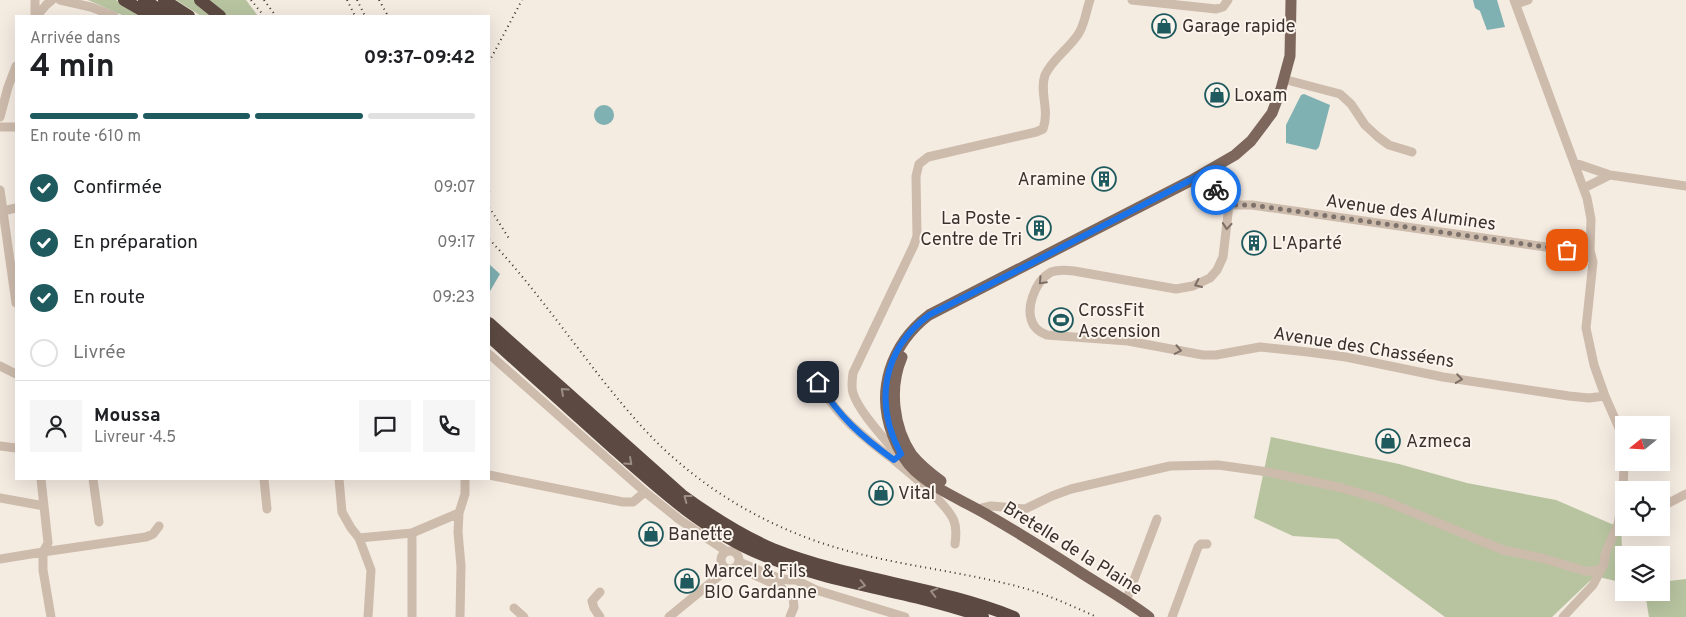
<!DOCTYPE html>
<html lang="fr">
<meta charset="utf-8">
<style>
:root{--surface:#fff;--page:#f6f6f6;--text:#202124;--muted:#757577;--line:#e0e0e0;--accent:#1f5a5e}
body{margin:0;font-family:Overpass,sans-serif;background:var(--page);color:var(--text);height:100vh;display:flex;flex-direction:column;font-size:19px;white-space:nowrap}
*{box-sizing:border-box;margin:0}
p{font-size:16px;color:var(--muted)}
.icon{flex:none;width:28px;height:28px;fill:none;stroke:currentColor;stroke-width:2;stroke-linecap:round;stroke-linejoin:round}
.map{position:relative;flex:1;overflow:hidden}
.panel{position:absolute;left:15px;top:15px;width:475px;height:465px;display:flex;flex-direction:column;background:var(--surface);border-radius:0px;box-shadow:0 5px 20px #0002}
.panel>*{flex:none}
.needle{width:32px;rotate:252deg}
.controls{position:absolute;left:1615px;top:416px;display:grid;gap:10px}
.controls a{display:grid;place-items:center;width:55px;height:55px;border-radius:0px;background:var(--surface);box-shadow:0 5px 20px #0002;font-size:25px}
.pin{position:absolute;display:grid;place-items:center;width:42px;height:42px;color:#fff;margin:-21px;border-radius:10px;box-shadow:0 2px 8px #0006}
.courier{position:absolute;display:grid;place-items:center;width:50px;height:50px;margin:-25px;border:4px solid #1a73e8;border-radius:50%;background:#fff;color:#222;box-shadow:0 1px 6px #0007}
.headline em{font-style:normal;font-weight:700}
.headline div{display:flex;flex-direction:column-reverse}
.headline{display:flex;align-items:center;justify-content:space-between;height:85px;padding:0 15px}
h1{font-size:32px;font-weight:700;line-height:38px}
.bar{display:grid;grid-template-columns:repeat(4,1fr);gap:8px 5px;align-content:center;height:60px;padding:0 15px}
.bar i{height:6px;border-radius:4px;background:var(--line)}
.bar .active{background:var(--accent)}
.bar p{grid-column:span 4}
.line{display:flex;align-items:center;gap:12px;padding:0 15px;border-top:1px solid var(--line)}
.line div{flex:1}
.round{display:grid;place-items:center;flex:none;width:52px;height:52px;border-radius:0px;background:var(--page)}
ol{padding:0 15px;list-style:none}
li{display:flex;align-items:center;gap:15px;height:55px}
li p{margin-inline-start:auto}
li .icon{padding:5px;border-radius:50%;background:var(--accent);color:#fff;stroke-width:4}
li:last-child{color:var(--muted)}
li i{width:28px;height:28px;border:2px solid var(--line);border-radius:50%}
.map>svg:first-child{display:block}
.green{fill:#b8c4a0}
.water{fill:#7fb0b2}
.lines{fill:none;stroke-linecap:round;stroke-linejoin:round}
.minor{stroke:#cdbbac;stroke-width:9}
.major{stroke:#7d675c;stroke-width:11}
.highway{stroke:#5c4a42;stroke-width:12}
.rail{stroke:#3b302b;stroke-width:2;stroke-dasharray:1 4;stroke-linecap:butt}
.oneway{stroke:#7d6f65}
.oneway2{stroke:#9c8e87}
.done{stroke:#7c716b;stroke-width:5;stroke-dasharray:0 9}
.route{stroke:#1a73e8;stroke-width:6}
.labels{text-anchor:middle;stroke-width:4;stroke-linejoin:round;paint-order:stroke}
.poi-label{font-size:18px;fill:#3b302b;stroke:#fbf5ee;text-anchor:start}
.street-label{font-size:18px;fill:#3b302b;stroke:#fbf5ee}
</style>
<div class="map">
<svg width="1686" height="617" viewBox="0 0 1686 617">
<rect width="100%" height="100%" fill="#f4ebe1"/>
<!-- green -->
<path class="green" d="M88,0H116L142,16H124Z
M176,0H195L214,16H201Z
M206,0H246L258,16H225Z
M1271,437L1399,464L1467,483L1556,500L1621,528L1624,583L1595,576L1552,617H1445L1338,539L1293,536L1254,518Z
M1686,579V617H1649L1645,593L1661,592V582Z"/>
<!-- water -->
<path class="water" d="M1473,0H1497L1505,27L1487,30L1480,11L1475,8Z
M1304,94L1330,105L1319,147L1316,150L1286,143V125L1301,95Z
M594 115a10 10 0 1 1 20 0a10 10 0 1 1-20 0Z
M489,264L500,274L489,293Z"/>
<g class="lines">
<!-- minor -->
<path class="minor" d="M35,0V16
M60,0L91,7L114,16
M1132,0L1216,9L1223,7L1228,0
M1514,0L1587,198L1591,219L1590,250L1593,262L1586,328L1594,365L1605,396L1622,435L1624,444
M1516,4L1528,0
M37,16L46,5L52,0
M1283,79L1340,94L1351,104L1365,125L1378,137L1389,145L1412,152
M0,117L8,87L16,66
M0,127H16
M1575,163L1610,175L1686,186
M1208,171L1217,194L1227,203
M1190,181L1209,199L1229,205H1252L1567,250H1590
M1584,188L1610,175
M0,190L16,303
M1229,205L1223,257L1217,270L1210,278L1193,286L1176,289L1074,271C1067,270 1059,269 1051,272C1035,281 1023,311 1035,327C1038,331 1042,333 1047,335L1128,341L1203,355H1216L1260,347L1308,352L1346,357L1443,377L1569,396L1589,398L1605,396
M3,211L16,208
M489,354L645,492L680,520
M0,366L16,374
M810,370C834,413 855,431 894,460L899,456
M0,446L16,448
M898,455C885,439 859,412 853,393C851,387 852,380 853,373L914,245L917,236L916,176L919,164L928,157L1036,132L1043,129C1050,110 1039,92 1045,75C1052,59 1070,48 1079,33C1085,23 1086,11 1090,0
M894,460C910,473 947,503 954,521C957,529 956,537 955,544
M489,475L623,502H633L645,492
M93,479L99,522
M264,479L267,509
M339,479L342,512L351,528L359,538L371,570L368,617
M0,498L44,506
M1661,507L1686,494
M978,509L991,506L1025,509L1052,496L1071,489L1170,466L1218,465L1268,472L1342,488L1383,500L1503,550L1542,558L1585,571H1595L1600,569
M677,518L726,551
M412,533V617
M359,538L412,533L459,513
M721 560a9 9 0 1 1 18 0a9 9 0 1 1-18 0Z
M0,559L43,552L48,543L41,479
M739,562L778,578L789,580H796L816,590L905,617
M754,575L781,587L787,595L793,597L803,592L815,590
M1126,601L1157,519
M514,608L524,617
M51,617L43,570V552L146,537L153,534L159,526
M460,617L461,566L458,532L459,513L465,494V479
M600,617L594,608L592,601L600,592
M669,617L725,571
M790,617L794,607L793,597
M1172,617L1198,547L1201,544H1207
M1563,617L1593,585L1604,564L1605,554L1618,524L1620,513L1623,495L1624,462"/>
<!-- major -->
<path class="major" d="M902,357C889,387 893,427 912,455C920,465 930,473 941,481
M1149,617C1128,601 1105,588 1083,574C1051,553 1019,533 986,514C962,500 936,490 915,471C904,461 898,449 893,436C875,391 891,344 929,315L1190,181L1235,155L1251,141L1272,113L1281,89L1290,56L1291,0"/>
<!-- highway -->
<path class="highway" d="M124,0L152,16
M144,0L170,16
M164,0L189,16
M200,0L220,16
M489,323L682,495C711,516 740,535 773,549C851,580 936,586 1014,617
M489,336C530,374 571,410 612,447C659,489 706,532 765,556C835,585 912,591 983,617"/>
<!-- rail -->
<path class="rail" d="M251,0L264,16
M264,0L276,16
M347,0L355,16
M357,0L365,16
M379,0L388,16
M489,62L522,0
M489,191L490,193
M489,207L510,240
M489,239C545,298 589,369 644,429C690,479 749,517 813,540C882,565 956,569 1027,589C1051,596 1074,607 1097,617"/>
</g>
<!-- one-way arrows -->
<defs><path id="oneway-chevron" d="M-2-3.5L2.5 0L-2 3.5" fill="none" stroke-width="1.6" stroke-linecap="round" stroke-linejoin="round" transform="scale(1.25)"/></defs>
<g class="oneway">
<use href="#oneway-chevron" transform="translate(1227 226) rotate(95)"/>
<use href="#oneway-chevron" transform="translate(1042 281) rotate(133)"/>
<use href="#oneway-chevron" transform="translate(1198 284) rotate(156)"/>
<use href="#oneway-chevron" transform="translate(1178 350) rotate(11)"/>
<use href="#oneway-chevron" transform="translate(1459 379) rotate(9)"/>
</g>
<g class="oneway2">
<use href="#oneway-chevron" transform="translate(564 391) rotate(-138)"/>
<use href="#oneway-chevron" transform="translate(629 462) rotate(42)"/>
<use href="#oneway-chevron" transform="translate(687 498) rotate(-143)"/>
<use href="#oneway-chevron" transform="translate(862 585) rotate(13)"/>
<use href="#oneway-chevron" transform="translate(934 592) rotate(-166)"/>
</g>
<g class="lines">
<!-- done -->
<path class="done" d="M1216,190L1217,194L1229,205H1252L1567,250"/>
<!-- route -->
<path class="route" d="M818,382C840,418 861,436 894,460L901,454C874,404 882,350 929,315L1032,263L1208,171L1216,190"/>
</g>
<!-- icons -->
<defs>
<g id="shop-ring" transform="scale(1.25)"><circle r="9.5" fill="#fbf5ee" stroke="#1f5a5e" stroke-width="1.5"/><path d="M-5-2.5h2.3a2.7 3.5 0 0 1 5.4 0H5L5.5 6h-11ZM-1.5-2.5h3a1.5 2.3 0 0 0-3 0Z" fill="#1f5a5e"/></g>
<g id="building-ring" transform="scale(1.25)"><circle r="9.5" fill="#fbf5ee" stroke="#1f5a5e" stroke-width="1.5"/><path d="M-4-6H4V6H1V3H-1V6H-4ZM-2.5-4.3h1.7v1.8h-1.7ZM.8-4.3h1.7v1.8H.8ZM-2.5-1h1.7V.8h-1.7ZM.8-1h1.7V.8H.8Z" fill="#1f5a5e"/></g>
<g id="stadium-ring" transform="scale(1.25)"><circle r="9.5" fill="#fbf5ee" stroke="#1f5a5e" stroke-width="1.5"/><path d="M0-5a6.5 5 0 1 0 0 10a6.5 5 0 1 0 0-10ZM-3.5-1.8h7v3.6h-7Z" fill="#1f5a5e"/></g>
</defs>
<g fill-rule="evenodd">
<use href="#shop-ring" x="1164" y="26"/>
<use href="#shop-ring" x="1217" y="95"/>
<use href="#building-ring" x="1104" y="179"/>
<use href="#building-ring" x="1039" y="228"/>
<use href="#building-ring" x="1254" y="243"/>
<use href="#stadium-ring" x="1061" y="320"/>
<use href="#shop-ring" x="1388" y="441"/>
<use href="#shop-ring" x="881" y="493"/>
<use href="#shop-ring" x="651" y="534"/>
<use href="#shop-ring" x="687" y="581"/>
</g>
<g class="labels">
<!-- poi labels -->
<g class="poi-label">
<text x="1182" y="32">Garage rapide</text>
<text x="1234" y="101">Loxam</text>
<text x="1086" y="185" text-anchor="end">Aramine</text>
<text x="1022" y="224" text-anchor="end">La Poste -<tspan x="1022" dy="21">Centre de Tri</tspan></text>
<text x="1272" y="249">L'Aparté</text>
<text x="1078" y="316">CrossFit<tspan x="1078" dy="21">Ascension</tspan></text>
<text x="1406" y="447">Azmeca</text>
<text x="898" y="499">Vital</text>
<text x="668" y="540">Banette</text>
<text x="704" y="577">Marcel &amp; Fils<tspan x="704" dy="21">BIO Gardanne</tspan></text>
</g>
<!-- street labels -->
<g class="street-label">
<text transform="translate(1411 212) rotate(8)" y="6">Avenue des Alumines</text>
<text transform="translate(1364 347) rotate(9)" y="6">Avenue des Chasséens</text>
<text transform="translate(1073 548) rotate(32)" y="6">Bretelle de la Plaine</text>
</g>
</g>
</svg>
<div class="controls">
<a><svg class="needle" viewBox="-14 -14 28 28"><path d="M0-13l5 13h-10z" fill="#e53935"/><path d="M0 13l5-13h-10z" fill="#757577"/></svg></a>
<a><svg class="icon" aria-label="locate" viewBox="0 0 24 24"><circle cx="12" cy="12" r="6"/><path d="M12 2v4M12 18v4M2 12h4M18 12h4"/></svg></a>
<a><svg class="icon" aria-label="layers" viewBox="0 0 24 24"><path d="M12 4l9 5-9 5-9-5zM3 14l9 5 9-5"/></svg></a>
</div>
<div class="pin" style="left:1567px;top:250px;background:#ea580c"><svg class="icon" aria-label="bag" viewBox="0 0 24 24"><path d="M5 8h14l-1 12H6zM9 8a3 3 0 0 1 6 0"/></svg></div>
<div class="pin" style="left:818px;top:382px;background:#1f2937"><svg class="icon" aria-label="home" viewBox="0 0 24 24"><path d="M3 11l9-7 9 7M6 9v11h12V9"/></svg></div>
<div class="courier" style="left:1216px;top:190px"><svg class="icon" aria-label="bike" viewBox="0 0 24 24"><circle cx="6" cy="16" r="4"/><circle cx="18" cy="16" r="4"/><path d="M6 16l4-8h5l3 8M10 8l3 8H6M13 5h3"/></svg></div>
<section class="panel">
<div class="headline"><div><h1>4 min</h1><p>Arrivée dans</p></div><em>09:37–09:42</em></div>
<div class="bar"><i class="active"></i><i class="active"></i><i class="active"></i><i></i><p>En route · 610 m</p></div>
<ol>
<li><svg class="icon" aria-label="check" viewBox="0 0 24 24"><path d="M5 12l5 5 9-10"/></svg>Confirmée<p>09:07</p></li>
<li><svg class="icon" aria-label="check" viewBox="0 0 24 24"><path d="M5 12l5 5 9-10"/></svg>En préparation<p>09:17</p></li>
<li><svg class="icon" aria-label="check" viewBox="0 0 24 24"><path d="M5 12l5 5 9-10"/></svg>En route<p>09:23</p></li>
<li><i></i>Livrée</li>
</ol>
<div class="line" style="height:90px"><a class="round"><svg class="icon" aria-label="person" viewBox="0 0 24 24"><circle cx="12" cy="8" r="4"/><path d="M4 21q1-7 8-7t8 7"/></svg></a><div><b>Moussa</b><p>Livreur · 4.5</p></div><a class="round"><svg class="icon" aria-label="chat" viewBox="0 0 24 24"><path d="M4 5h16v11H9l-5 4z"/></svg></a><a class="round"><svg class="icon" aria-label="phone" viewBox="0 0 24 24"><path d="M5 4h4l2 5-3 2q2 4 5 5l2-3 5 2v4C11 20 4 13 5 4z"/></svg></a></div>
</section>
</div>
